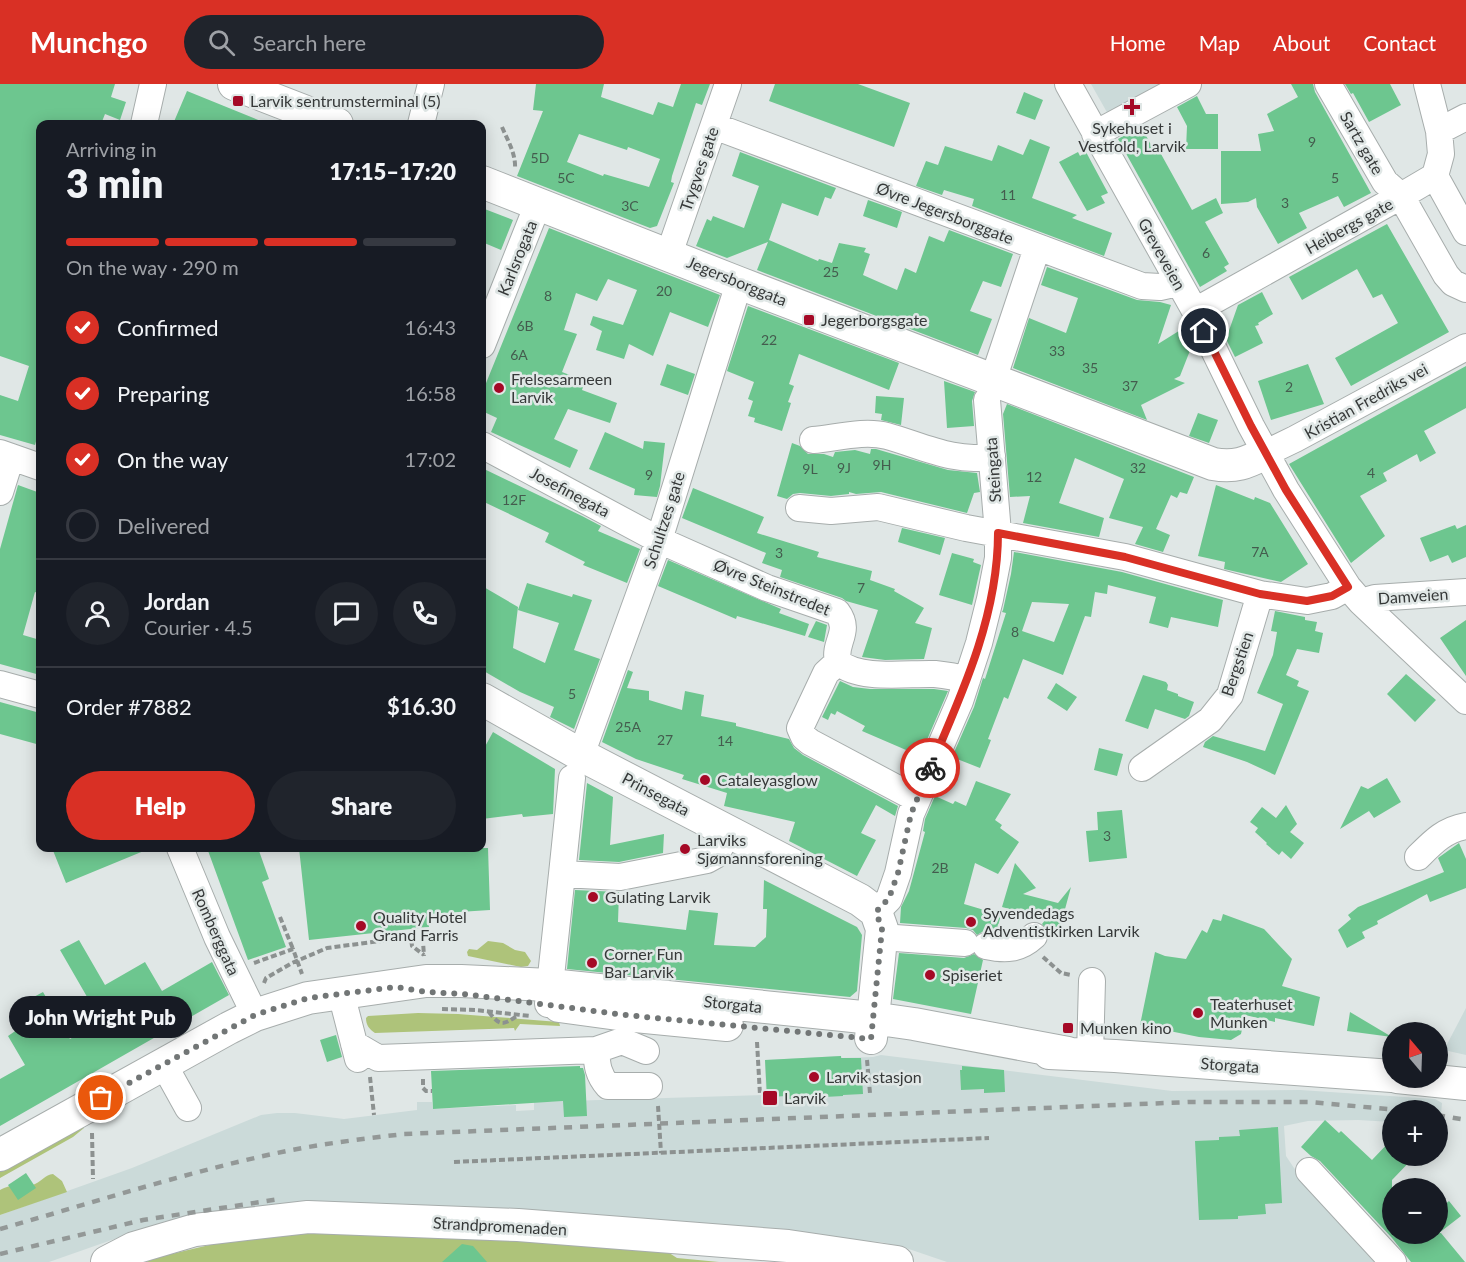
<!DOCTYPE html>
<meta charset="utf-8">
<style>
:root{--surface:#171b24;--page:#20242c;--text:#f1f3f6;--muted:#9ea1a6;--line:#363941;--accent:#d93025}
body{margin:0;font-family:Lato,sans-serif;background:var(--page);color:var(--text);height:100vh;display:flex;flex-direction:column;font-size:22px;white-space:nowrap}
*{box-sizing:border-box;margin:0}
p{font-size:20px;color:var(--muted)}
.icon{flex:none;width:33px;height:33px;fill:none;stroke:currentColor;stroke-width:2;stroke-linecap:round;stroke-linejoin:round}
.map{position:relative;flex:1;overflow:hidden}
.details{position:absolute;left:36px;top:36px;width:450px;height:732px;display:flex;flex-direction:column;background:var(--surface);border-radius:12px;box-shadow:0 3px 15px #0003}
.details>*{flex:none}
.needle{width:39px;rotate:341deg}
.buttons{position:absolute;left:1382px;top:938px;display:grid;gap:12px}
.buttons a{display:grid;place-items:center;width:66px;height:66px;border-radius:50%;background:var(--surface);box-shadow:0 3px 15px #0003;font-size:30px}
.pin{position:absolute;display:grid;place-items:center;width:51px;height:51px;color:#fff;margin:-26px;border:3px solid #fff;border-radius:50%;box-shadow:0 2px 6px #0007}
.courier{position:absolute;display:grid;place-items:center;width:60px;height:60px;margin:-30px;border:4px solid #d93025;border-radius:50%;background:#fff;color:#222;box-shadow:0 2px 8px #0007}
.bubble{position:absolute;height:42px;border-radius:21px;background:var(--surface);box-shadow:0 3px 15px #0003;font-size:20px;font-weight:800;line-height:42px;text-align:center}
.overview em{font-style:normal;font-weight:800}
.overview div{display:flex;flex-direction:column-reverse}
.overview{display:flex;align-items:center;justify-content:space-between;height:102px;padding:0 30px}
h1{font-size:39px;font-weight:800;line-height:45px}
.bar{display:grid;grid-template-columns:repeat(4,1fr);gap:9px 6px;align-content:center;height:72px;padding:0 30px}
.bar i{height:8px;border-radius:4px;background:var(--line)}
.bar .selected{background:var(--accent)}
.bar p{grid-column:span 4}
.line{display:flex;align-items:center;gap:15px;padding:0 30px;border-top:2px solid var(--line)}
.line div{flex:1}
.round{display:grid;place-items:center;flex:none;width:63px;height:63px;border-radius:32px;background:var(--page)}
ol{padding:0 30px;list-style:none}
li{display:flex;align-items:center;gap:18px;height:66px}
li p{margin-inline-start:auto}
li .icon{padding:6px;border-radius:50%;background:var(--accent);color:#fff;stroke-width:4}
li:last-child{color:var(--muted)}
li i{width:33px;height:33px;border:3px solid var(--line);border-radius:50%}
.cta{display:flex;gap:12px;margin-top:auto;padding:12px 30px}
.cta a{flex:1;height:69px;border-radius:36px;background:var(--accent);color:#fff;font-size:24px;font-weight:800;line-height:69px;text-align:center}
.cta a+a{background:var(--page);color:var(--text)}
header{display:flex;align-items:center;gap:36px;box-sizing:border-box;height:84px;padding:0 30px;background:var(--accent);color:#fff}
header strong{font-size:28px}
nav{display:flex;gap:33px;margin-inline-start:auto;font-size:21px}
.search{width:420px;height:54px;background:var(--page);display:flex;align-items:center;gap:15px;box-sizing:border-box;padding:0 21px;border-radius:33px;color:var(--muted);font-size:22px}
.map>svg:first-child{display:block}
.built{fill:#cbdad9}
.green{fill:#aec37a}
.building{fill:#6dc68f;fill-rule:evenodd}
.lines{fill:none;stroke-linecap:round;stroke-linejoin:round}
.minor-casing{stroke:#a7adac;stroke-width:28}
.major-casing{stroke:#a7adac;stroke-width:34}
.path{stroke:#8c9190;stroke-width:4;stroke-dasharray:6 3;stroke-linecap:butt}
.minor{stroke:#fff;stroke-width:26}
.major{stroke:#fff;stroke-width:32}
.rail{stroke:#939897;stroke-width:4.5;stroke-dasharray:8 8;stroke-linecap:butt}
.done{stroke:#727676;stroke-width:6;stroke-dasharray:0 10.8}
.route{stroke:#d93025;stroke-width:8}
.poi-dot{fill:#a50926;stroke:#e0e7e6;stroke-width:2}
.labels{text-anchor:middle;stroke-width:5;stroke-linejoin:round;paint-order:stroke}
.number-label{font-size:14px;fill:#445c4e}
.poi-label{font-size:16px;fill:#363939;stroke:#e0e7e6;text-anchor:start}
.street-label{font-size:16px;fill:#363939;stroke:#e0e7e6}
</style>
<header>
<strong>Munchgo</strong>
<div class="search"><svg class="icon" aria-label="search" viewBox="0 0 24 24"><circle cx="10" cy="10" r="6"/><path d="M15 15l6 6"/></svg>Search here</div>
<nav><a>Home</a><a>Map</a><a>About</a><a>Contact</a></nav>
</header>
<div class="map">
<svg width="1466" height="1178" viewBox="0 0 1466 1178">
<rect width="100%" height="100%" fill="#e0e7e6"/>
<!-- built -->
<path class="built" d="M1091,0H1202L1117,46Z
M1466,924V971L1444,966Z
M881,971L1172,1007L1300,1006L1435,1015L1442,1019L1440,1042H1437V1026H1392V1038L1358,1036L1308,1037L1284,1042L1286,1072L1294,1084L1380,1178H947L903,1163L881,1158L784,1151L258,1126L143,1145L49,1178H0V1131L132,1084L261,1031L277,1029H295L344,1035L417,1026V1018H432L433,1025L516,1021V1027L534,1026V1018L766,1011L765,976L841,972L842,974L873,973Z"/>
<!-- green -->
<path class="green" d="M488,857L503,859L515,866L525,868L531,877L528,882L521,883L468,872L467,868L469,865L477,866Z
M418,929L458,930L559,938L560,942L520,940L515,947L514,944L375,949C369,945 366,941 366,934L368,932Z
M83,1040L84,1044L73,1053L0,1094V1085Z
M53,1090L62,1097L67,1108L0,1131V1106C16,1097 24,1105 35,1100C42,1097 45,1091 53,1090Z
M256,1150H459L663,1165L677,1174L719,1178H145L167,1171Z"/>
<!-- building -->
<path class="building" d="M0,0H115L111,13L126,18L120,36L105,30L101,40H40V343L35,361L0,351V311L18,317L29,282L0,272Z
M536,0H604L601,13L653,31L658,18L673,23L681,0H710L702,21L696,19L672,92L671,98L674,99L657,142L650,144L517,92L543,27L533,26ZM579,50L627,66L628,63L660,75L649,103L604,90L603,92L567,78Z
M775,0H858L910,19L894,63L769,17Z
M1291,0H1313L1315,8L1371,109L1344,123L1338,112L1299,129L1307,144L1278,160L1257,123L1256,114L1248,118L1221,120V67H1261L1258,50L1274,47L1267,30L1298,13Z
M1345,0H1390L1401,21L1369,38L1353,9L1351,10Z
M187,7L268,40H173Z
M1024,8L1043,16L1035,36L1016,29Z
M1197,12L1206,30H1218V65H1186L1187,42L1177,23Z
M1141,42L1152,63L1156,61L1192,126L1216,114L1223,129L1205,138L1229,180L1224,183L1227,187L1200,203L1118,55Z
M1030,55L1050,63L1032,114L1077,131L1072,134L1112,149L1104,172L972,122L974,115L944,106L942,111L916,102L926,77L938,81L945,62L992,77L998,61L1023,71Z
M740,68L836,104L831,115L825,113L818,132L782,119L769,156L818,177L819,175L832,179L839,159L866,164L864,168L870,170L863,191L897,206L905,184L916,189L929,152L944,158L949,146L1013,170L1001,203L983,197L970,227L992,235L978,271L757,186L768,158L727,174L696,162L707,135L711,137L713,132L744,144L759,102L732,92Z
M1078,68L1080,72L1086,68L1108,109L1101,112L1105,119L1087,127L1059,78Z
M868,116L902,128L897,144L863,132Z
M482,124L513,136L501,166L482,158Z
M1387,140L1449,248L1351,302L1335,274L1398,239L1382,210L1373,214L1357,185L1302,216L1289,193Z
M549,144L720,211L708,243L670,228L653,272L629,260L624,275L596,266L602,247L590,241L593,232L623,241L637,206L608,195L597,217L576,209L564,246L577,250L562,288L585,297L582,306L617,319L610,339L568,325L554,355L578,366L570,384L491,348L497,334L482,327V309Z
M1047,183L1137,216L1160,218L1171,221L1158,260L1182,245L1191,264L1180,292L1174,295L1185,299L1141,321L1147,336L1013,284L1029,234L1066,249L1078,214L1041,201Z
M1262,208L1273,230L1258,239L1259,241L1255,242L1263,259L1235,273L1226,255L1238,221Z
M748,222L899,279L889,306L799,270L789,300L794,302L788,318L791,319L782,347L754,338L755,334L748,332L753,317L748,315L754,298L727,287Z
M667,280L695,290L688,311L660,301Z
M1308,280L1324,320L1271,336L1258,297Z
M1466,282V324L1424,347L1436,369L1420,378L1417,370L1383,389L1387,397L1360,412L1385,452L1351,479L1289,380Z
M944,297L975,308L972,317L974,342L947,344Z
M876,312L904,314L901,341L881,336L882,330L875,329Z
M1007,320L1194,393L1187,410L1180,408L1177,414L1171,411L1156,445L1170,451L1163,468L1135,460L1143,443L1109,434L1124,395L1075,374L1059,419L1104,434L1099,453L1023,439L1030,412L1010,413L1003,330Z
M1198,329L1218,336L1209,359L1189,352Z
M605,348L643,365L644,357L665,359L660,402L657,413L634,411L635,405L589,385Z
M792,359L800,362L808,370H824L833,373L835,368L855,366L870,370L871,365H876L948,386L977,389L980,408L974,409L967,429L881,408L856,410L849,408V410L831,412L800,409L793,410L787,415L777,412Z
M482,384L582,432L601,442L598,447L640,465L627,499L583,481L585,478L545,458L549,449L482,417Z
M18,401L40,409V510L35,508L23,551L40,556V591L0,580V465Z
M1216,401L1254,416L1255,413L1270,419L1308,480L1281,498L1224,485L1225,478L1198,472Z
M693,404L764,433L757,449L819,468L817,473L872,487L870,496L895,505L894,507L924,524L915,539L932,544L924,575L885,576L862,573L878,526L846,517L842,514L780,493L782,486L762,479L766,469L682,434Z
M1455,441L1457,445L1466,441V473L1452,479L1448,471L1430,478L1420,454Z
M902,444L945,454L940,471L898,458Z
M1014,468L1122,488L1223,516L1218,543L1171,533L1168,544L1149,539L1156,513L1108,501L1107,510L1095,508L1091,533L1085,532L1063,591L1023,575L1008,615L1004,613L988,655L991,656L980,684L952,673L974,623L983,594L985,595L1006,529L1002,528L1003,526L1011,490ZM1032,518L1069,520L1054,558L1022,547Z
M952,469L974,475L973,478L981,481L972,521L939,511Z
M668,476L781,525L779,529L809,540L805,552L737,532L736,535L658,502Z
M527,499L572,513L573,510L592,516L574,566L600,575L574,645L550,633L554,623L520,608L482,586V502L518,523L513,564L545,579L559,539L518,526Z
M1275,527L1305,533V536L1317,538L1315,547L1323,549L1319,569L1297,565L1286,591L1299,597L1297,602L1309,607L1275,691L1247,678L1203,663L1205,658L1213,652L1265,667L1283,620L1257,609L1273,571L1277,548L1271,547Z
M1466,536V592L1440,554Z
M816,537L827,541L824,558L808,553Z
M628,586L633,588L627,604L649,607V616L682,626L685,607L704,611L701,632L736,639V642L789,655L794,664L803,671L898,722L895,732L876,721L861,749L876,756L857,792L789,757L795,738L724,722L727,709L682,695L684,691L636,675L602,658Z
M1406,590L1436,616L1415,638L1387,610Z
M1143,591L1166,598L1168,601L1167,606L1178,610V612L1194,618L1189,632L1185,635L1155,625L1148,645L1125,637Z
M840,597L853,603L870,605H934L948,607L920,672L862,647L865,642L837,627L835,631L831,629L828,636L822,633Z
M1056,599L1077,613L1067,627L1047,614Z
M0,618L40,629V661L0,650Z
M493,648L555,685L553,730L523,733L522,730L482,735V668Z
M1099,664L1123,670L1117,692L1094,686Z
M1387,694L1401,718L1374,734L1369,727L1340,745L1361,702L1368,705Z
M976,697L1011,710L995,736L1002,741L1000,744L1019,758L998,790L975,779L964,820L1001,831L996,849L982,848L977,851L973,846L966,844L900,839L901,823L909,807L925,748L923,747L925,735L935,712L953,720L955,717L966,722Z
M587,699L613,713L610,761L664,750L663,769L619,778L579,776Z
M1286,721L1297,740L1290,748L1304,759L1291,775L1282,767L1279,771L1266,760L1267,759L1255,748L1258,744L1250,738L1262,723L1276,734Z
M1122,726L1127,774L1089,778L1086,747L1098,746L1097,728Z
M1459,759L1466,775V804L1430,818L1427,810L1377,837L1378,840L1362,848L1365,854L1347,864L1338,846L1351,835L1348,831L1358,823L1444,788L1438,774Z
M52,764H151L66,799Z
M207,764H258L269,795L262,798L286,863L248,876Z
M299,764H488L490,826L428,830L429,843L309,856Z
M1015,779L1036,804L1023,810L1058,819L1071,803L1058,851L1048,848L1042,840L1046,835L1002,823Z
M764,796L857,843L862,851L857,907L850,913L567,885L575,806L619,808L618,838L686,846L689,826L718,829L714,861L755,863L766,853L767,825H763Z
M1223,830L1264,845L1292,875L1282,902L1320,913L1314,942L1275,934V938L1245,931L1241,950L1231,956L1199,953L1140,941L1155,868L1165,872L1186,875L1202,846L1207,849L1213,835L1221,837Z
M79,856L105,901L145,878L162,907L212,878L229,911L0,1042V995L25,981L8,952L30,937L19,921L43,908L70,955L101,937L60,866Z
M899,869L964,874L974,870L983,876L971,930L893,915Z
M1350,928L1392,953L1347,947Z
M336,951L342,973L327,978L320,956Z
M841,972V974H861L863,1010L843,1011V1012L787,1015V1012L767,1013L765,976Z
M580,982V984H583L585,991L587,1032L564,1033L563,1017L433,1025L431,987Z
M962,982L1004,986L1005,1008L984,1009V1005L961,1006L960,986H962Z
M1325,1036L1339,1049L1341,1047L1372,1076L1392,1055V1071H1416L1392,1096V1149H1437V1127L1449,1117L1461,1132L1439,1149H1441L1465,1178H1411L1392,1154L1320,1077L1311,1072L1301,1063Z
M1278,1043L1282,1119L1265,1120L1266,1130L1238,1132V1135L1199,1136L1195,1057L1219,1056V1053L1240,1052L1239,1046Z
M26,1089L36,1104L18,1116L8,1101Z
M462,1160L473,1162L487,1178H442Z"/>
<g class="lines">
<!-- minor casing -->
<g class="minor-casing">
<path id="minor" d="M1068,0L1195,227L1251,342L1286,406L1348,503L1361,518L1466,617
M1328,0L1385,98L1401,112L1446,191L1453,199L1466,205
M1427,0L1439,47
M144,40L153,0
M421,40L431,0
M714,42L1142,202L1160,203L1178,199
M1095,50L1188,0
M1435,92L1466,148
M669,170L728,0
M1195,227L1401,112L1435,92L1441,70L1439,47L1466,33
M482,261L538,120
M993,296L1037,164
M813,356C836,354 864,346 887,352C920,361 956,380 992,372
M482,361L659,456L767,504L837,528C852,548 833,558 838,578C860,597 907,589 935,590C945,591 957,593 967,596
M0,369L40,383
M1266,369L1295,355L1466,263
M0,408L11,373
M799,424L831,427L878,423L966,444L1125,473L1260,510L1307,517L1332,512L1348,503
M1361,518L1375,514L1466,508
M838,578L826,589L800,644L804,653L810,658L917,715
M0,600L40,611
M581,671L659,456L739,199
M1142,684L1210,636L1230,611L1260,510
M180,764L217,853L255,931
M1418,773C1433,758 1444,746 1466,742
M562,790L572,694
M876,828L889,815L898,789L911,730L960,617L979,559L990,515L998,474V449L987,316
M881,853L965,859
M986,862C1005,866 1019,866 1034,852
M341,909L358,975
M548,920L562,790L620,793L707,776L716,771L728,748
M354,960L378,974L596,966L622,957L646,967
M596,966C597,981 598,991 608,1002H649
M1090,971L1092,897
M163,979L188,1024
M1309,1087L1393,1178"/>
</g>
<!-- major casing -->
<g class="major-casing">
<path id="major" d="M234,0L337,40
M482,98L739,199L1213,380C1235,384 1246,379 1266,369
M482,615L581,671L860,816L876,828L882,845L871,954
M559,922L625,931L727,941
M1049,969L1115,972L1392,992
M1397,993L1466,1000
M0,1071L229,944L255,931L308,914L426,897H461L550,901L872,934L914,940L1068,969
M107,1178L134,1164L195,1146L308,1133L518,1141L788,1162L897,1178"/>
</g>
<!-- path -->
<path class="path" d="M502,43C508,57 516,70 515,85
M280,833L293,865
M422,844L424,872
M1043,873L1061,889L1071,891
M254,879L293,865L302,890
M264,899L266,894L292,879L327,864L411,853L412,862L424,871
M442,925L475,926L530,932
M489,928C500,943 504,941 518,931
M757,958L760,1011
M867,976L870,1009
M370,993L374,1031
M423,995V1004L426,1007H432
M658,1022L661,1069
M92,1049L93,1095
M454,1078L989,1054"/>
<!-- minor -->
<use href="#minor" class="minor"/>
<!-- major -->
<use href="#major" class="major"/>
<!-- rail -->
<path class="rail" d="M1437,1031L1466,1036
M0,1145C92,1119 184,1089 277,1069C319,1060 362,1055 404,1050L1190,1018H1311L1397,1026
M0,1170L143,1136L280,1115"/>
</g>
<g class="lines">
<!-- done -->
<path class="done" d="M101,1014L255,931L308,914L396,903L427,908L464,910L625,931L871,955L882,845L876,828L889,814L898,789L911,730L930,684"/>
<!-- route -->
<path class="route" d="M930,684C962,610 998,532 998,449L1125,473L1260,510L1307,517L1332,512L1348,503L1286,406L1251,342L1204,247"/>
</g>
<!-- markers -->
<g class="poi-dot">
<rect x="232" y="11" width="12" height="12" rx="3"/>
<path d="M1129 14h6v6h6v6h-6v6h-6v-6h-6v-6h6z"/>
<rect x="803" y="230" width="12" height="12" rx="3"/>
<circle cx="499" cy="304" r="6"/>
<circle cx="705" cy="696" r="6"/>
<circle cx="685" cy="765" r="6"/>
<circle cx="593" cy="813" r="6"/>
<circle cx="971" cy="838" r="6"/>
<circle cx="361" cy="842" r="6"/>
<circle cx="592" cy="879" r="6"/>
<circle cx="930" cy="891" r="6"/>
<circle cx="1198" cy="929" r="6"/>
<rect x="1062" y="938" width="12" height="12" rx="3"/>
<circle cx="814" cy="993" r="6"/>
<rect x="762" y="1006" width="16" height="16" rx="3"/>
</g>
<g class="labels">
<!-- number labels -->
<g class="number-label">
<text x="1312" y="63">9</text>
<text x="540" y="79">5D</text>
<text x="566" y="99">5C</text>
<text x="1335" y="99">5</text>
<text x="1008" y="116">11</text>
<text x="1285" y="124">3</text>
<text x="630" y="127">3C</text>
<text x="1206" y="174">6</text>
<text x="831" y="193">25</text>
<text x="664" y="212">20</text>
<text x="548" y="217">8</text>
<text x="525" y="247">6B</text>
<text x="769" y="261">22</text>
<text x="1057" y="272">33</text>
<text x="519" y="276">6A</text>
<text x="1090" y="289">35</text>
<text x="1130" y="307">37</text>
<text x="1289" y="308">2</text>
<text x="882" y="386">9H</text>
<text x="844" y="389">9J</text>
<text x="1138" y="389">32</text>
<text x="810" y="390">9L</text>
<text x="1371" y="394">4</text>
<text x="649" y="396">9</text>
<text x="1034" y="398">12</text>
<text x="514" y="421">12F</text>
<text x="1260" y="473">7A</text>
<text x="779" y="474">3</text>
<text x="861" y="509">7</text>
<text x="1015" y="553">8</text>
<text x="572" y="615">5</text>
<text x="628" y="648">25A</text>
<text x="665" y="661">27</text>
<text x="725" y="662">14</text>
<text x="1107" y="757">3</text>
<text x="940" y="789">2B</text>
</g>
<!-- poi labels -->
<g class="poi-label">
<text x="250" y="23">Larvik sentrumsterminal (5)</text>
<text x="1132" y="50" text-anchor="middle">Sykehuset i<tspan x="1132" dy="18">Vestfold, Larvik</tspan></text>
<text x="821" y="242">Jegerborgsgate</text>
<text x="511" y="301">Frelsesarmeen<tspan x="511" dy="18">Larvik</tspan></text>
<text x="717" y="702">Cataleyasglow</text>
<text x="697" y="762">Larviks<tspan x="697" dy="18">Sjømannsforening</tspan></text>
<text x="605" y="819">Gulating Larvik</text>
<text x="983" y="835">Syvendedags<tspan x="983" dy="18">Adventistkirken Larvik</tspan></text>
<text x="373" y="839">Quality Hotel<tspan x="373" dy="18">Grand Farris</tspan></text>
<text x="604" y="876">Corner Fun<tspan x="604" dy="18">Bar Larvik</tspan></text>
<text x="942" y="897">Spiseriet</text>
<text x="1210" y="926">Teaterhuset<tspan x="1210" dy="18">Munken</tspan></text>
<text x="1080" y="950">Munken kino</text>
<text x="826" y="999">Larvik stasjon</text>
<text x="784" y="1020">Larvik</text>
</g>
<!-- street labels -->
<g class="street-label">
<text transform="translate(1362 59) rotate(60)" y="6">Sartz gate</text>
<text transform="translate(699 85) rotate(-71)" y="6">Trygves gate</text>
<text transform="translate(945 129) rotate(21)" y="6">Øvre Jegersborggate</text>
<text transform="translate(1349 142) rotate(-29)" y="6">Heibergs gate</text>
<text transform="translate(1162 170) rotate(61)" y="6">Greveveien</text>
<text transform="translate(517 174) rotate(-68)" y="6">Karlsrogata</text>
<text transform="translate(737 197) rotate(22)" y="6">Jegersborggata</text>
<text transform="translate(1366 317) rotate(-29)" y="6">Kristian Fredriks vei</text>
<text transform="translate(993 386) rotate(-94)" y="6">Steingata</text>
<text transform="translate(570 408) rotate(28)" y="6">Josefinegata</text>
<text transform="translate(664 436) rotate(-72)" y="6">Schultzes gate</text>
<text transform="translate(772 503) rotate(22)" y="6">Øvre Steinstredet</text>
<text transform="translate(1413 512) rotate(-4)" y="6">Damveien</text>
<text transform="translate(1237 580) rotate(-71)" y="6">Bergstien</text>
<text transform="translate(656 710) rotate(28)" y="6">Prinsegata</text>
<text transform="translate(216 848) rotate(66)" y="6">Romberggata</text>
<text transform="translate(733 920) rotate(6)" y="6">Storgata</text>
<text transform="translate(1230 981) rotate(4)" y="6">Storgata</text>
<text transform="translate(500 1142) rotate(3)" y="6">Strandpromenaden</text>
</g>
</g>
</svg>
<div class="buttons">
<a><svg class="needle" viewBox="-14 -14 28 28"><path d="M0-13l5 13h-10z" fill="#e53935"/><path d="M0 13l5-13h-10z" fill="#9ea1a6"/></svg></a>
<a>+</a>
<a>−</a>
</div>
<div class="pin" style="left:101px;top:1014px;background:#ea580c"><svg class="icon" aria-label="bag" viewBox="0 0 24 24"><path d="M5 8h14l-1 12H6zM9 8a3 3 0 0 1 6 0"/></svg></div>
<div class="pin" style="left:1204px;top:247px;background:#1f2937"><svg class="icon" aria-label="home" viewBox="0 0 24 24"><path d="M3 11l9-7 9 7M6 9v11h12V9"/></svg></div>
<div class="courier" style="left:930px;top:684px"><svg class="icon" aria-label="bike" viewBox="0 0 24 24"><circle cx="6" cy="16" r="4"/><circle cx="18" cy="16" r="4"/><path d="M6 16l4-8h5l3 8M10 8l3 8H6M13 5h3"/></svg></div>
<div class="bubble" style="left:9px;top:912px;width:183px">John Wright Pub</div>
<section class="details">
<div class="overview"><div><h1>3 min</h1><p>Arriving in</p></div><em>17:15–17:20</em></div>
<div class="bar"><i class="selected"></i><i class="selected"></i><i class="selected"></i><i></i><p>On the way · 290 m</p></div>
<ol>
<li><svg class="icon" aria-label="check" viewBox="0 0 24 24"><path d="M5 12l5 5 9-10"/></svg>Confirmed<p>16:43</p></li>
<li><svg class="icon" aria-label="check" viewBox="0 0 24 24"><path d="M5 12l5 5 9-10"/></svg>Preparing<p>16:58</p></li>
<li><svg class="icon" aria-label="check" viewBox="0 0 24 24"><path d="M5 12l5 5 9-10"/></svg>On the way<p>17:02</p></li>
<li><i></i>Delivered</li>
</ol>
<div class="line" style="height:108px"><a class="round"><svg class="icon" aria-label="person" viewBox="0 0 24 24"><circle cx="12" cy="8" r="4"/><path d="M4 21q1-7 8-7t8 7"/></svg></a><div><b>Jordan</b><p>Courier · 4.5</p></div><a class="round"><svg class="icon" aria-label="chat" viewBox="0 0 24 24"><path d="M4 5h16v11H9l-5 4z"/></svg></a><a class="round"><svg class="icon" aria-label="phone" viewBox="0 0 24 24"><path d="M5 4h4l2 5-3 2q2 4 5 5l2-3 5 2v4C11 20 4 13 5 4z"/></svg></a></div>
<div class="line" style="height:78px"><div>Order #7882</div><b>$16.30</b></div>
<div class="cta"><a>Help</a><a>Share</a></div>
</section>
</div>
